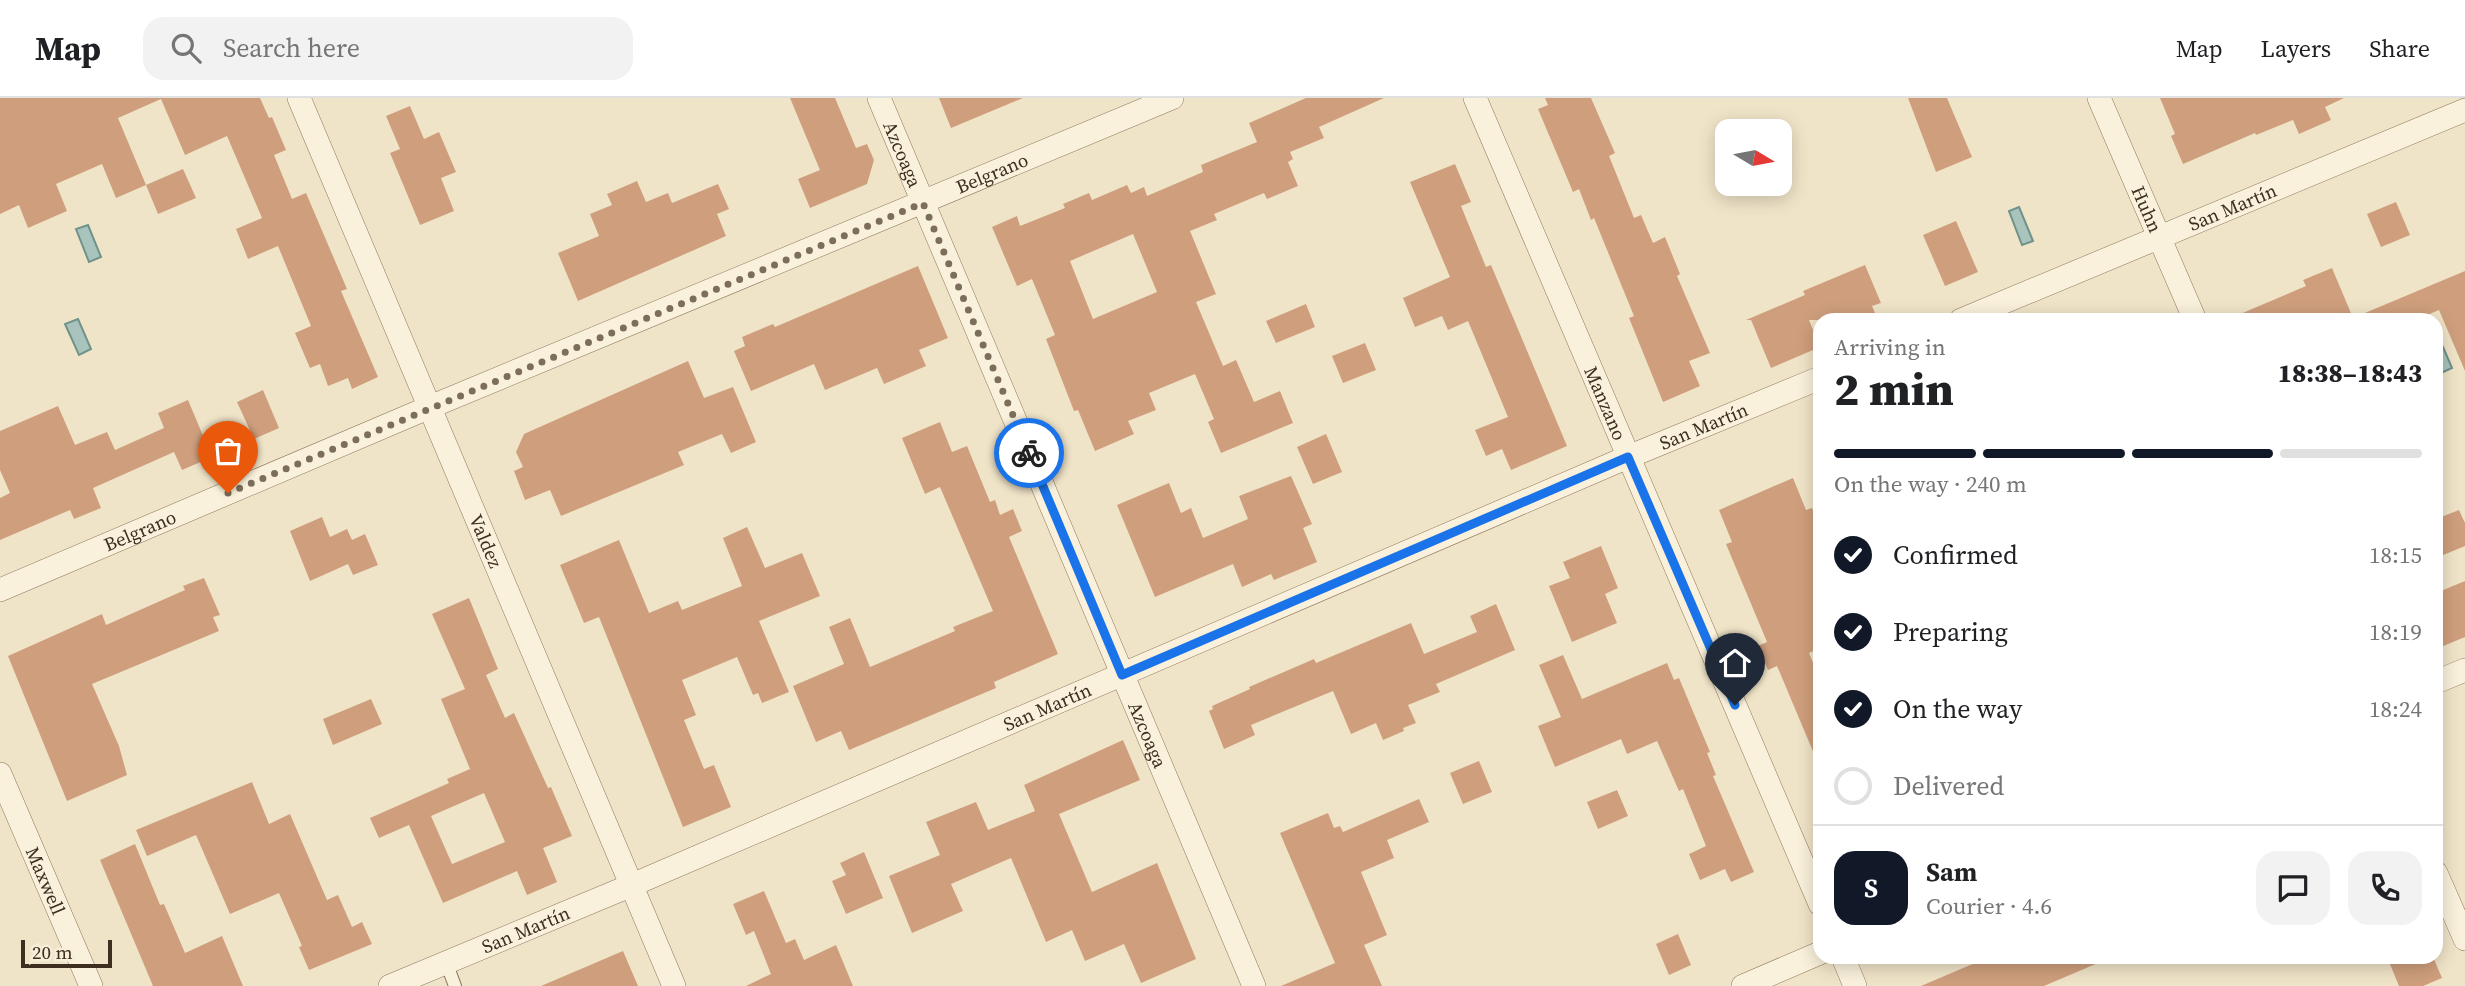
<!DOCTYPE html>
<meta charset="utf-8">
<style>
:root{--surface:#fff;--page:#f2f2f2;--text:#202124;--muted:#757577;--line:#e0e0e0;--accent:#111827}
body{margin:0;font-family:"Source Serif 4",serif;background:var(--page);color:var(--text);height:100vh;display:flex;flex-direction:column;font-size:26px;white-space:nowrap}
*{box-sizing:border-box;margin:0}
p{font-size:23px;color:var(--muted)}
.icon{flex:none;width:38px;height:38px;fill:none;stroke:currentColor;stroke-width:2;stroke-linecap:round;stroke-linejoin:round}
.map{position:relative;flex:1;overflow:hidden}
.panel{position:absolute;left:1813px;top:215px;width:630px;height:651px;display:flex;flex-direction:column;background:var(--surface);border-radius:21px;box-shadow:0 4px 18px #0003}
.panel>*{flex:none}
.needle{width:46px;rotate:100deg}
.controls{position:absolute;left:1715px;top:21px;display:grid;gap:14px}
.controls a{display:grid;place-items:center;width:77px;height:77px;border-radius:14px;background:var(--surface);box-shadow:0 4px 18px #0003;font-size:35px}
.scale{position:absolute;left:21px;bottom:18px;width:91px;box-sizing:border-box;padding-left:7px;border:4px solid #3d2e20;border-top:0;font-size:19px;line-height:24px;white-space:nowrap;color:#3d2e20;-webkit-text-stroke:5px #f7eed8;paint-order:stroke}
.pin{position:absolute;display:grid;place-items:center;width:60px;height:60px;color:#fff;margin:-72px -30px;border-radius:50% 50% 50% 0;rotate:-45deg;box-shadow:0 0 7px #0007}
.pin .icon{rotate:45deg}
.courier{position:absolute;display:grid;place-items:center;width:70px;height:70px;margin:-35px;border:5px solid #1a73e8;border-radius:50%;background:#fff;color:#222;box-shadow:0 2px 9px #0007}
.overview em{font-style:normal;font-weight:800}
.overview div{display:flex;flex-direction:column-reverse}
.overview{display:flex;align-items:center;justify-content:space-between;height:119px;padding:0 21px}
h1{font-size:46px;font-weight:800;line-height:52px}
.bar{display:grid;grid-template-columns:repeat(4,1fr);gap:10px 7px;align-content:center;height:84px;padding:0 21px}
.bar i{height:9px;border-radius:5px;background:var(--line)}
.bar .active{background:var(--accent)}
.bar p{grid-column:span 4}
.line{display:flex;align-items:center;gap:18px;padding:0 21px;border-top:2px solid var(--line)}
.line div{flex:1}
.round{display:grid;place-items:center;flex:none;width:74px;height:74px;border-radius:21px;background:var(--page)}
ol{padding:0 21px;list-style:none}
li{display:flex;align-items:center;gap:21px;height:77px}
li p{margin-inline-start:auto}
li .icon{padding:7px;border-radius:50%;background:var(--accent);color:#fff;stroke-width:4}
li:last-child{color:var(--muted)}
li i{width:38px;height:38px;border:4px solid var(--line);border-radius:50%}
header{display:flex;align-items:center;gap:42px;box-sizing:border-box;height:98px;padding:0 35px;background:var(--surface);border-bottom:2px solid var(--line)}
header strong{font-size:33px}
nav{display:flex;gap:38px;margin-inline-start:auto;font-size:24px}
.search{width:490px;height:63px;background:var(--page);display:flex;align-items:center;gap:18px;box-sizing:border-box;padding:0 24px;border-radius:21px;color:var(--muted);font-size:26px}
.map>svg:first-child{display:block}
.water{fill:#a9c4bc;stroke:#6f938a;stroke-width:2}
.building{fill:#cf9f7d;fill-rule:evenodd}
.lines{fill:none;stroke-linecap:round;stroke-linejoin:round}
.lane-casing{stroke:#8d765c;stroke-width:14}
.street-casing{stroke:#8d765c;stroke-width:24}
.lane{stroke:#faf1dc;stroke-width:12}
.street{stroke:#faf1dc;stroke-width:23}
.done{stroke:#7c6e5b;stroke-width:7;stroke-dasharray:0 12.6}
.route{stroke:#1a73e8;stroke-width:9}
.labels{text-anchor:middle;stroke-width:7;stroke-linejoin:round;paint-order:stroke}
.street-label{font-size:19px;fill:#3d2e20;stroke:#f7eed8}
</style>
<header>
<strong>Map</strong>
<div class="search"><svg class="icon" aria-label="search" viewBox="0 0 24 24"><circle cx="10" cy="10" r="6"/><path d="M15 15l6 6"/></svg>Search here</div>
<nav><a>Map</a><a>Layers</a><a>Share</a></nav>
</header>
<div class="map">
<svg width="2465" height="888" viewBox="0 0 2465 888">
<rect width="100%" height="100%" fill="#f0e4c8"/>
<!-- water -->
<path class="water" d="M2019,109L2033,143L2022,147L2009,113Z
M88,127L101,159L89,164L76,131Z
M78,221L91,251L79,257L65,226Z
M2443,249L2452,270L2441,275L2436,268V252Z"/>
<!-- building -->
<path class="building" d="M0,0H260L269,20L272,19L286,52L274,57L292,101L306,95L347,191L341,193L378,279L352,291L348,280L328,288L320,266L310,270L295,235L311,228L278,148L248,161L236,131L262,120L227,38L185,57L161,1L118,20L146,87L116,100L102,66L56,86L67,113L28,130L19,107L0,116Z
M790,0H835L856,50L867,46L874,62L867,86L810,110L798,81L820,72Z
M939,0H1023L951,30Z
M1306,0H1384L1319,29L1324,40L1290,54L1293,61L1288,64L1298,88L1267,101L1264,95L1214,116L1217,122L1190,133L1216,196L1196,204L1223,268L1236,262L1254,304L1280,293L1293,325L1221,355L1208,324L1214,321L1195,276L1149,295L1156,312L1128,323L1134,336L1095,353L1078,312L1074,313L1046,241L1055,237L1032,181L1017,188L992,129L1017,118L1020,128L1065,110L1063,106L1089,95L1092,102L1127,87L1131,95L1144,89L1147,98L1203,74L1201,67L1257,44L1249,25ZM1133,136L1157,194L1093,221L1070,163Z
M1545,0H1591L1615,55L1609,58L1634,120L1641,117L1653,145L1665,139L1680,176L1677,178L1710,255L1689,263L1700,288L1663,304L1629,220L1634,218L1594,120L1591,122L1579,91L1573,94L1538,11L1548,7Z
M1908,0H1947L1972,59L1936,74Z
M2160,0H2344L2325,9L2331,22L2299,36L2293,22L2256,37L2255,35L2183,66L2171,38L2175,36Z
M410,8L424,41L439,34L456,74L441,80L454,113L420,127L390,55L400,51L386,18Z
M1455,66L1471,104L1461,108L1486,169L1491,167L1567,348L1511,372L1502,351L1486,358L1475,332L1508,319L1468,223L1448,232L1442,218L1415,229L1403,200L1450,179L1410,84Z
M183,71L196,100L158,116L146,87Z
M637,83L646,104L668,95L672,105L718,86L729,111L717,116L726,138L578,203L558,155L599,138L590,116L612,107L607,96Z
M2396,104L2410,137L2381,149L2367,116Z
M1956,123L1978,174L1945,188L1923,137Z
M1865,167L1881,205L1872,208L1875,215L1858,222H1809L1820,249L1771,270L1751,222H1746L1805,197L1803,193Z
M918,168L948,240L919,252L926,268L884,286L877,270L825,292L814,266L751,293L734,253L745,248L742,239L773,226L775,229Z
M2332,170L2353,220L2465,173V273L2439,212L2415,222H2226L2306,188L2303,182Z
M1306,206L1315,229L1276,245L1266,223Z
M1365,245L1376,272L1343,285L1332,258Z
M688,263L704,300L733,289L756,344L731,355L722,336L678,354L684,367L561,418L550,392L525,402L514,373L523,369L516,354L524,336Z
M263,292L279,330L254,341L237,304Z
M188,302L212,359L182,372L174,354L93,390L101,410L74,421L70,412L0,442V400L10,395L0,372V333L58,308L75,347L107,334L115,352L164,330L158,315Z
M940,324L952,354L967,348L990,404L995,402L1000,417L1013,411L1022,433L1009,439L1058,556L994,584L996,590L849,652L841,633L816,644L793,588L844,566L829,529L850,520L870,569L955,533L953,529L993,513L940,389L925,396L902,340Z
M1326,336L1342,374L1313,386L1297,349Z
M1291,378L1312,426L1303,430L1317,464L1274,482L1271,476L1242,489L1233,466L1155,499L1117,407L1169,385L1181,415L1191,410L1203,440L1248,421L1239,398Z
M1793,380L1806,412L1812,410L1820,429V550L1809,555L1820,582V670L1777,568L1768,572L1758,548L1767,544L1726,446L1732,444L1719,412Z
M2459,412L2465,425V448L2436,460V421Z
M322,419L330,439L347,431L352,442L365,436L378,467L353,477L348,466L310,483L290,433Z
M747,429L765,470L802,455L820,498L759,523L789,594L762,605L758,595L753,597L737,559L682,582L696,617L684,622L704,671L714,667L731,709L683,729L599,519L584,525L560,467L619,442L649,515L678,503L682,512L742,488L723,440Z
M1601,448L1618,490L1605,496L1617,525L1572,544L1549,488L1570,480L1563,464Z
M204,480L220,517L213,519L219,533L92,586L119,648L127,677L67,703L8,558L102,516L106,527L185,492L183,488Z
M2465,483V539L2436,551V495Z
M469,500L498,571L486,577L505,620L514,615L548,690L551,689L572,738L543,750L557,784L527,797L517,773L443,805L409,727L379,740L370,720L449,685L447,681L470,671L441,601L465,591L432,516ZM484,695L505,744L452,766L431,718Z
M1496,506L1515,552L1436,586L1440,594L1408,607L1416,625L1403,630L1404,633L1383,642L1376,625L1351,636L1333,593L1251,627L1255,637L1224,651L1209,613L1213,611L1212,608L1250,591L1249,589L1314,561L1316,565L1411,525L1424,556L1477,534L1470,518Z
M1563,557L1582,601L1667,565L1674,582L1679,580L1710,654L1707,655L1716,677L1713,678L1754,774L1731,784L1725,771L1700,782L1689,756L1706,748L1683,691L1679,693L1657,643L1627,656L1621,641L1555,669L1538,628L1561,619L1539,567Z
M371,601L382,626L333,647L323,621Z
M1123,642L1140,682L1059,716L1092,794L1157,765L1196,861L1141,885L1124,846L1085,863L1072,832L1046,844L1011,760L951,786L963,813L912,835L889,778L940,757L926,724L976,704L988,732L1035,713L1024,687Z
M1479,663L1492,694L1463,706L1450,675Z
M252,684L269,726L290,716L327,802L338,797L352,829L362,824L372,846L309,872L299,849L302,848L279,795L230,816L196,737L147,758L136,732Z
M1617,692L1628,718L1598,731L1587,704Z
M1419,701L1429,724L1387,742L1394,760L1361,774L1387,837L1364,847L1382,888H1281L1335,865L1280,735L1328,715L1334,730L1340,728L1343,734Z
M135,746L160,807L164,806L185,855L222,838L243,888H153L100,762Z
M864,754L883,800L846,816L832,783L846,777L840,765Z
M764,793L786,845L795,841L804,862L836,847L853,888H746L771,876L754,833L746,837L733,806Z
M1678,836L1691,867L1669,877L1656,846Z
M623,853L638,888H541Z
M1989,859H2112L2044,888H1921Z
M2387,859H2433L2442,880L2423,888H2399Z"/>
<g class="lines">
<!-- lane casing -->
<g class="lane-casing">
<path id="lane" d="M446,864L455,888"/>
</g>
<!-- street casing -->
<g class="street-casing">
<g id="street">
<path id="s1" d="M299,0L674,888"/>
<path id="s2" d="M879,0L1254,888"/>
<path id="s3" d="M1475,0L1820,806"/>
<path id="s4" d="M2099,0L2195,222"/>
<path id="s5" d="M1961,222L2465,12"/>
<path id="s6" d="M0,492L430,309L1172,0"/>
<path d="M2436,584L2465,572"/>
<path id="s7" d="M0,676L91,888"/>
<path d="M2436,775L2465,841"/>
<path d="M1843,859L1855,888"/>
<path id="s8" d="M390,888L632,787L1628,359L1820,280"/>
<path d="M1743,888L1820,855"/>
</g>
</g>
<!-- lane -->
<use href="#lane" class="lane"/>
<!-- street -->
<use href="#street" class="street"/>
</g>
<g class="lines">
<!-- done -->
<path class="done" d="M228,395L923,105L1029,355"/>
<!-- route -->
<path class="route" d="M1029,355L1122,577L1628,359L1735,607"/>
</g>
<g class="labels">
<!-- street labels -->
<g class="street-label">
<text dy="7" stroke="none"><textPath href="#s2" startOffset="61">Azcoaga</textPath></text>
<text dy="7" stroke="none"><textPath href="#s6" startOffset="1076">Belgrano</textPath></text>
<text dy="7" stroke="none"><textPath href="#s5" startOffset="294">San Martín</textPath></text>
<text dy="7" stroke="none"><textPath href="#s4" startOffset="121">Huhn</textPath></text>
<text dy="7" stroke="none"><textPath href="#s3" startOffset="332">Manzano</textPath></text>
<text dy="7" stroke="none"><textPath href="#s8" startOffset="1428">San Martín</textPath></text>
<text dy="7" stroke="none"><textPath href="#s6" startOffset="152">Belgrano</textPath></text>
<text dy="7" stroke="none"><textPath href="#s1" startOffset="481">Valdez</textPath></text>
<text dy="7" stroke="none"><textPath href="#s8" startOffset="714">San Martín</textPath></text>
<text dy="7" stroke="none"><textPath href="#s2" startOffset="691">Azcoaga</textPath></text>
<text dy="7" stroke="none"><textPath href="#s7" startOffset="116">Maxwell</textPath></text>
<text dy="7" stroke="none"><textPath href="#s8" startOffset="147">San Martín</textPath></text>
</g>
</g>
</svg>
<div class="controls">
<a><svg class="needle" viewBox="-14 -14 28 28"><path d="M0-13l5 13h-10z" fill="#e53935"/><path d="M0 13l5-13h-10z" fill="#757577"/></svg></a>
</div>
<div class="scale">20 m</div>
<div class="pin" style="left:228px;top:395px;background:#ea580c"><svg class="icon" aria-label="bag" viewBox="0 0 24 24"><path d="M5 8h14l-1 12H6zM9 8a3 3 0 0 1 6 0"/></svg></div>
<div class="pin" style="left:1735px;top:607px;background:#1f2937"><svg class="icon" aria-label="home" viewBox="0 0 24 24"><path d="M3 11l9-7 9 7M6 9v11h12V9"/></svg></div>
<div class="courier" style="left:1029px;top:355px"><svg class="icon" aria-label="bike" viewBox="0 0 24 24"><circle cx="6" cy="16" r="4"/><circle cx="18" cy="16" r="4"/><path d="M6 16l4-8h5l3 8M10 8l3 8H6M13 5h3"/></svg></div>
<section class="panel">
<div class="overview"><div><h1>2 min</h1><p>Arriving in</p></div><em>18:38–18:43</em></div>
<div class="bar"><i class="active"></i><i class="active"></i><i class="active"></i><i></i><p>On the way · 240 m</p></div>
<ol>
<li><svg class="icon" aria-label="check" viewBox="0 0 24 24"><path d="M5 12l5 5 9-10"/></svg>Confirmed<p>18:15</p></li>
<li><svg class="icon" aria-label="check" viewBox="0 0 24 24"><path d="M5 12l5 5 9-10"/></svg>Preparing<p>18:19</p></li>
<li><svg class="icon" aria-label="check" viewBox="0 0 24 24"><path d="M5 12l5 5 9-10"/></svg>On the way<p>18:24</p></li>
<li><i></i>Delivered</li>
</ol>
<div class="line" style="height:126px"><b class="round" style="background:var(--accent);color:#fff">S</b><div><b>Sam</b><p>Courier · 4.6</p></div><a class="round"><svg class="icon" aria-label="chat" viewBox="0 0 24 24"><path d="M4 5h16v11H9l-5 4z"/></svg></a><a class="round"><svg class="icon" aria-label="phone" viewBox="0 0 24 24"><path d="M5 4h4l2 5-3 2q2 4 5 5l2-3 5 2v4C11 20 4 13 5 4z"/></svg></a></div>
</section>
</div>
